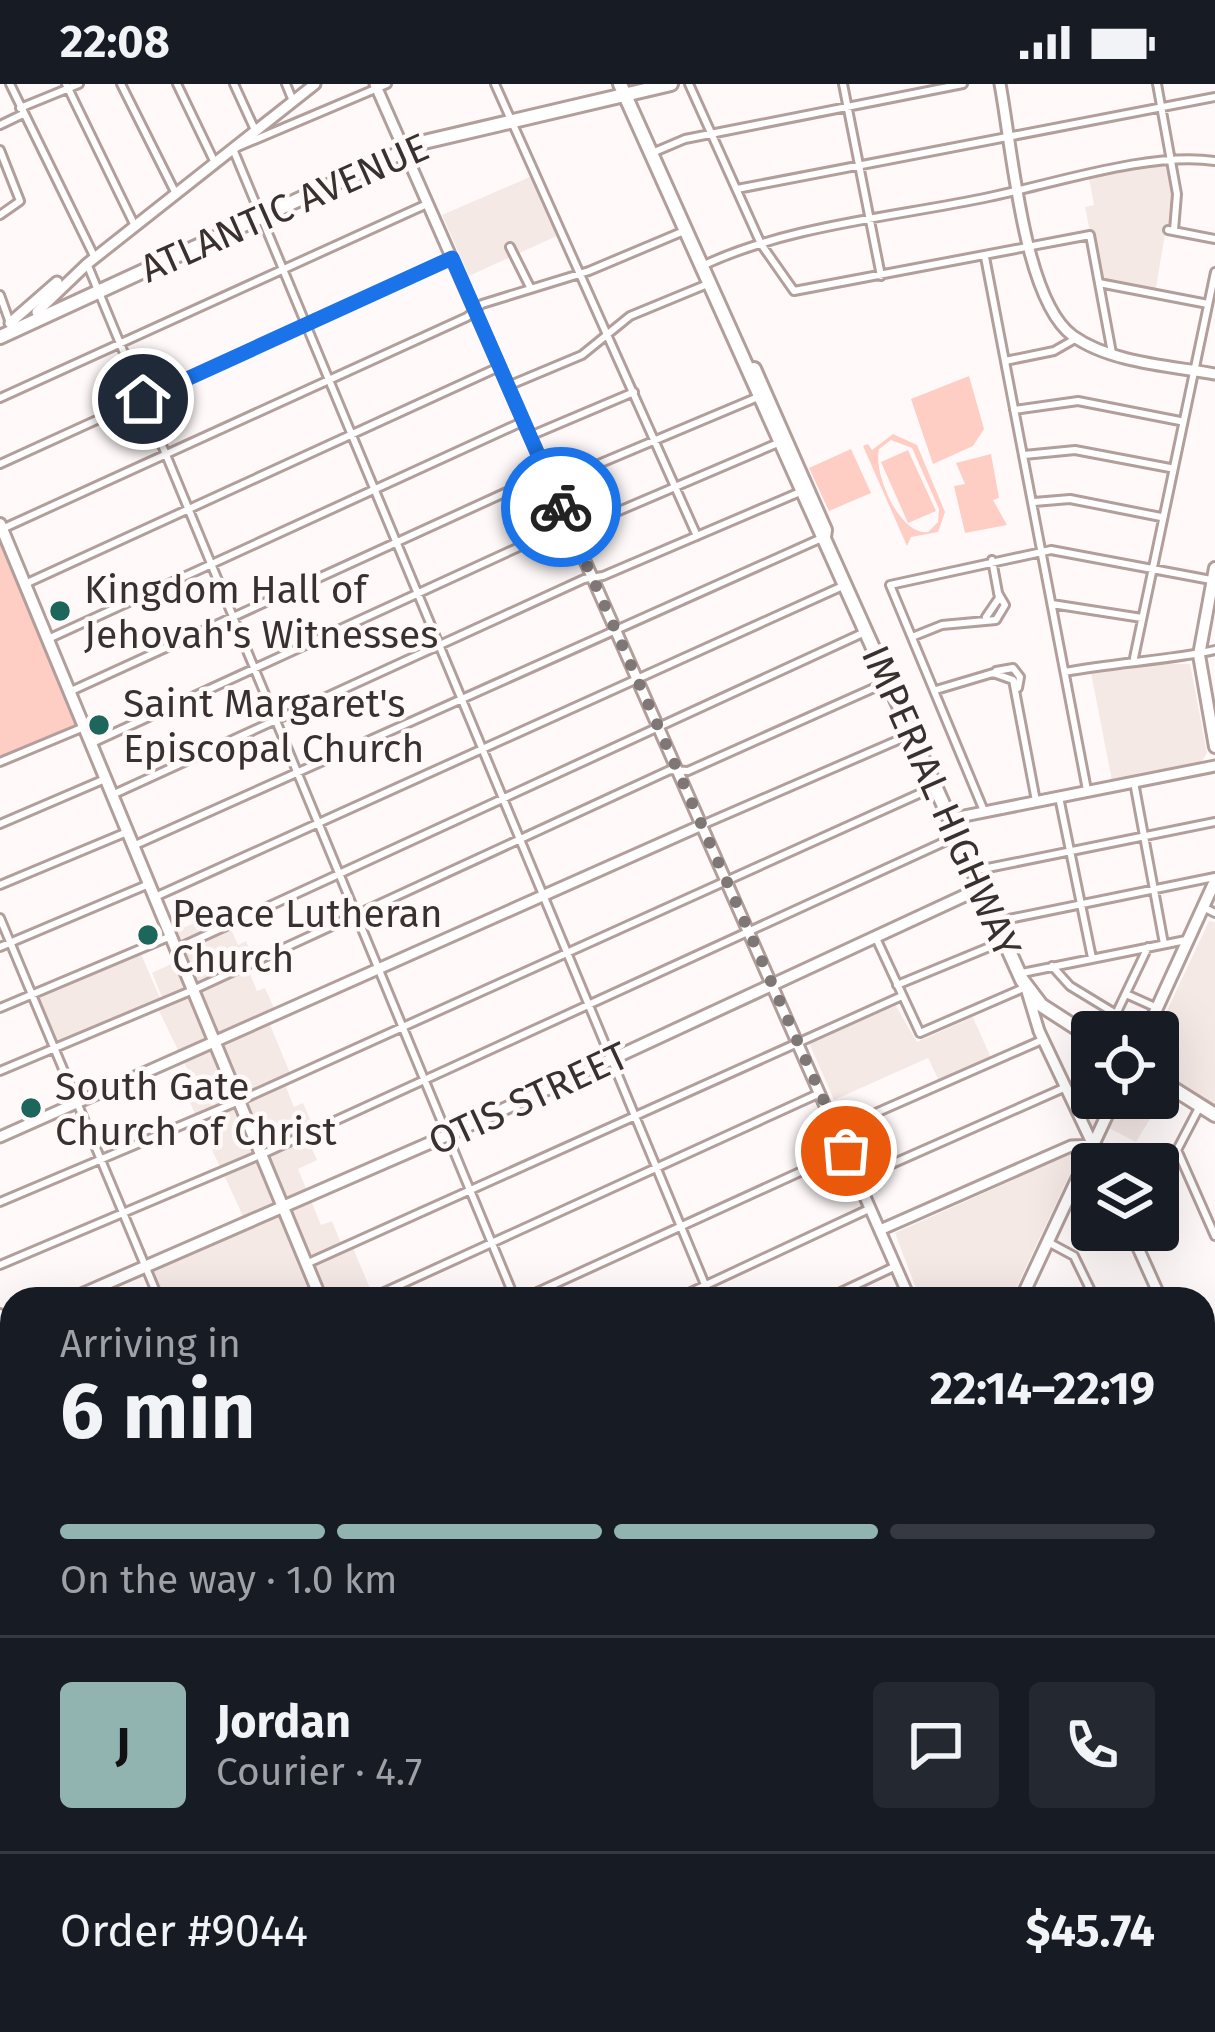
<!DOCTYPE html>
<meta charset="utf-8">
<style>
:root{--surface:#171b24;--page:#242831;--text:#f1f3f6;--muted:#9ea1a6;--line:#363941;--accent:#92b4b1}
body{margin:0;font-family:"Fira Sans",sans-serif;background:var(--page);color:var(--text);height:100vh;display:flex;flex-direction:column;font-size:45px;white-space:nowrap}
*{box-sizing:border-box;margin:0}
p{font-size:39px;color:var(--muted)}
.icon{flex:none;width:66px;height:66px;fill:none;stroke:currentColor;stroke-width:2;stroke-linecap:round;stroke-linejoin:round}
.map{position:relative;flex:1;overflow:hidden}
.sheet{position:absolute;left:0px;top:1203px;width:1215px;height:747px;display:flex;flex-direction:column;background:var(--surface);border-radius:36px 36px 0 0;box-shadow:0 12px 48px #0002}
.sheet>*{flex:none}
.buttons{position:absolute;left:1071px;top:927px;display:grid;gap:24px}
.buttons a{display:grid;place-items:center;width:108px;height:108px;border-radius:12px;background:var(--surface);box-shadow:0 12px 48px #0002;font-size:60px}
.pin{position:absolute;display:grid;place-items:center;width:102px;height:102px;color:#fff;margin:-51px;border:6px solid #fff;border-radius:50%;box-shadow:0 3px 12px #0007}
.courier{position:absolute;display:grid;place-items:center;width:120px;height:120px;margin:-60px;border:9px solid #1a73e8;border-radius:50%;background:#fff;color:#222;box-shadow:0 3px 15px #0007}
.headline em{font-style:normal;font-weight:700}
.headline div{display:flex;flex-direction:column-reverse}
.headline{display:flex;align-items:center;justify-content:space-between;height:204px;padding:0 60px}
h1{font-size:78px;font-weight:700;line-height:90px}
.bar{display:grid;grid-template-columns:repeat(4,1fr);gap:18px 12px;align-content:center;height:144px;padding:0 60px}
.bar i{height:15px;border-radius:9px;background:var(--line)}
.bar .on{background:var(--accent)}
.bar p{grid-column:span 4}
.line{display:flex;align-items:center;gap:30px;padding:0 60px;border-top:3px solid var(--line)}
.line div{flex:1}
.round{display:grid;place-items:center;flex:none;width:126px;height:126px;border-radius:12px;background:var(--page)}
.status{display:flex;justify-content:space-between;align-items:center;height:84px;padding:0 60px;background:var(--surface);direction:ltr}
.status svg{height:33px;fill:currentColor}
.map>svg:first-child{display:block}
.built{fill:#f5e9e6}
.green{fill:#fecec4;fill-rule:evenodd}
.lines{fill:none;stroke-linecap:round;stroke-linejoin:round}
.minor-casing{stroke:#b29e9a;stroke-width:12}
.tertiary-casing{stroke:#b29e9a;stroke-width:15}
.secondary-casing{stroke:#b29e9a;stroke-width:16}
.primary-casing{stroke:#b29e9a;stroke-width:18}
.minor{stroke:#fff;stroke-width:6}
.tertiary{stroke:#fff;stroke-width:9}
.secondary{stroke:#fff;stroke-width:10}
.primary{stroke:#fff;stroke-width:12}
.done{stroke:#7e7776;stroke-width:12;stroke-dasharray:0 21.6}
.route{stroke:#1a73e8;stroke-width:15}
.poi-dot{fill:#1d665c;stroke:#fffaf9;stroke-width:4.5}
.labels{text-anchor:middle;stroke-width:9;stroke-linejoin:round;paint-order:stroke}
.street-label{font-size:39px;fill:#39312f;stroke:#fffaf9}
.poi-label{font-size:39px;fill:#39312f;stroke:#fffaf9;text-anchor:start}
</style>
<div class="status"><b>22:08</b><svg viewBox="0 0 49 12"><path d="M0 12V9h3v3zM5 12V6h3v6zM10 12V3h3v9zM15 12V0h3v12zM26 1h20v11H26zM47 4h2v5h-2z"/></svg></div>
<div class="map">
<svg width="1215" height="1948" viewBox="0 0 1215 1948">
<rect width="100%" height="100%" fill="#fffaf9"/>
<!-- built -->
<path class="built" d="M1171,77L1177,110L1174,146L1166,145L1155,209L1100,199L1085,123L1094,121L1089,94Z
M532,92L559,151L469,192L442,131Z
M1132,580H1190L1207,669L1202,677L1112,697L1091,589Z
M1209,837L1215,838V1022L1158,986L1157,948Z
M197,838L205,857L231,845L238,861L246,857L253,873L245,877L257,907L265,904L275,926L266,931L290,989L282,993L294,1023L303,1019L313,1042L304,1046L317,1076L298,1085L321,1141L332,1137L344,1167L353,1164L372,1209L364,1215H164L154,1187L249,1145L185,1008L196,1003L158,925L165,921L152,889L173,879L163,852Z
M141,870L160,914L57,958L38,914Z
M896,922L917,958L973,933L992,976L940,999L928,974L834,1016L809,959Z
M1092,984V1014H1158V1000L1168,1006L1136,1058L1099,1039L1093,1051L1077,1013Z
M1071,1070L1076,1077L1011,1215H920L895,1149Z"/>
<!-- green -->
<path class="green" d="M969,292L984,345L973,362L933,380L911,315Z
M893,350L917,361L945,428L938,448L911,453L907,462L863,362L868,360L872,366ZM891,356L912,364L939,425L938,438L928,448C900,452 873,390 879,365Z
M851,365L871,409L829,427L809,384Z
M908,366L936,427L908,439L881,378Z
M991,370L999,414L993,416L1007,441L965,449L954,402L965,400L956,379Z
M0,454L76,640L0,675Z"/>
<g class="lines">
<!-- minor casing -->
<g class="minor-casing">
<path id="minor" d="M10,0L95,174
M66,0L135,142
M121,0L176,110
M177,0L215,79
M234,0L255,46
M286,0L293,17
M387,0L233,65L711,1215
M495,0L697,452
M689,0L761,160L794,207L1090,151L1112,269
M843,0L881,192
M1157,0L1177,110L1174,146
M20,24L79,0
M0,41L23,30
M0,66L20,117L0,131
M652,69L685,55L963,0
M737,105L1215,13
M1168,146L1215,155
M510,163L530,203
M985,173L1087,706
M88,182L515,1215
M702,182C789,141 895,133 989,113C1053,100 1151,67 1215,77
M1099,199L1208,220
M0,211L10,239
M1005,277L1054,267L1075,255
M508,302L582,271L630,232L710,199
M0,314L427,120
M1014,326L1078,317L1180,337
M530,352L634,308
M1024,371L1075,366L1170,384
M0,380L450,175
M551,400L758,313
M1034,418L1070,415L1161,433
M2,445L467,233L482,220L589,187L684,147
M572,447L778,359
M25,500L499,283
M1052,520L1142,534
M986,533L999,514L992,476
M912,553L942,541L996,536L1005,521L998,509
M48,555L524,337
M1134,574L1215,188
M996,587L1013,584L1020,593L1018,604
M1065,588C1116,578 1166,577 1215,566
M936,606L993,589L1013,596L1036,717
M69,608L546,390
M92,659L569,440
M0,678L84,643
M1134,698L1164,860
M112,711L584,495L603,492L800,408
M1059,713L1092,874
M984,727L890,501L1051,466L1211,496
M0,740L105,695
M702,741L912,650
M133,762L824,453
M973,787L1215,738
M0,801L127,748
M155,813L845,501
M1203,823L1215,829
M0,834L159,1215
M999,837L1215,793
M875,852L920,949L1026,903
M0,863L149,800
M176,865L865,548
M1052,882L1070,902L1116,930L1148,863
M1022,889L1186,856
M897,901L1004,857
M1126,910L1155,923
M0,924L171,852
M0,987L193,906L670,686L688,687L885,599
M1200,1022L1177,1066L1215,1152
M837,1046L1042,956
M858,1095L1066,1003
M0,1118L239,1017L932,704
M1048,1158L1074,1172L1095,1215
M306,1180L902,912
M0,1181L267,1068L955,753
M369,1215L820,1009
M522,1215L846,1067
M676,1215L871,1124
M826,1215L896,1182
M0,1229L12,1258
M0,1310L12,1305
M0,1373L12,1367
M0,1442L12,1437
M1203,1503L1215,1525
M0,1510L12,1505
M0,1580L12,1575
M1203,1692L1215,1687
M0,1707L12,1702
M0,1778L12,1773
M1203,1792L1215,1787
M1203,1850L1215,1845
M0,1934L12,1929
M297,1938L301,1948
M461,1938L466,1948
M747,1938L751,1948
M810,1938L814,1948
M874,1938L878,1948
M946,1938L950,1948
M1081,1938L1086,1948
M250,1948L273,1938
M407,1948L432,1938
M562,1948L585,1938
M997,1948L1021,1938
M1133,1948L1157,1938"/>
</g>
<!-- tertiary casing -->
<g class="tertiary-casing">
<path id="tertiary" d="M375,0L910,1215
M1000,0C1012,62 1023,216 1073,252C1111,279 1171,282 1215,290
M37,228L87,180L315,0
M10,239L57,198
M949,735L1215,682
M1026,904L1039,947L1102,1080
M0,1053L702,741
M880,1146L1071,1062L1093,1061
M1130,1146L1161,1215
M1203,1307L1215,1334
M0,1629L12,1658
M130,1938L134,1948"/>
</g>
<!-- secondary casing -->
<g class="secondary-casing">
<path id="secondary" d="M0,440L321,1215
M1215,484L1199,571L1215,663
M1146,948L1215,797
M71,1215L448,1051L981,804
M1021,1215L1115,1014
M0,1245L12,1240
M1203,1297L1215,1291
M1203,1754L1215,1749
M1203,1765L1215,1760
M0,1853L12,1848
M1203,1898L1215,1926
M621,1938L625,1948
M664,1948L688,1938"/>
</g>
<!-- primary casing -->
<g class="primary-casing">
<path id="primary" d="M620,0L1022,896L1041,921L1092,954
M0,253L424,58L671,0
M754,285L825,446L824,453
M1158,995L1215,1031
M1203,1581L1215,1569
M1203,1593L1215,1582
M830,1948L840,1938"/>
</g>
<!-- minor -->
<use href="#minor" class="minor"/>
<!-- tertiary -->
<use href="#tertiary" class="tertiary"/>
<!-- secondary -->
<use href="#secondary" class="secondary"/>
<!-- primary -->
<use href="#primary" class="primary"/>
</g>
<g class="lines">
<!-- done -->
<path class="done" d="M561,423L846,1067"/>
<!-- route -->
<path class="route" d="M143,315L452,174L561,423"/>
</g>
<!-- markers -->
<g class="poi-dot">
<circle cx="60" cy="527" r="12"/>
<circle cx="99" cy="641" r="12"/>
<circle cx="148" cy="851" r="12"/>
<circle cx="31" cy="1024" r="12"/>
</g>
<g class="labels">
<!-- street labels -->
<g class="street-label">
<text transform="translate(284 123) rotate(-24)" y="14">ATLANTIC AVENUE</text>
<text transform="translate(942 717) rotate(66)" y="14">IMPERIAL HIGHWAY</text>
<text transform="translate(528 1014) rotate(-25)" y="14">OTIS STREET</text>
</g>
<!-- poi labels -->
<g class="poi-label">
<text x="84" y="519">Kingdom Hall of<tspan x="84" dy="45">Jehovah's Witnesses</tspan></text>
<text x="123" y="633">Saint Margaret's<tspan x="123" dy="45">Episcopal Church</tspan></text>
<text x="172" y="843">Peace Lutheran<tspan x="172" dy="45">Church</tspan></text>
<text x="55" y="1016">South Gate<tspan x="55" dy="45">Church of Christ</tspan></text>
</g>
</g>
</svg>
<div class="buttons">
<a><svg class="icon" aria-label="locate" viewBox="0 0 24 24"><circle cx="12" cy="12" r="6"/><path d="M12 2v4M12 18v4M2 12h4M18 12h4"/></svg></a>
<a><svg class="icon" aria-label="layers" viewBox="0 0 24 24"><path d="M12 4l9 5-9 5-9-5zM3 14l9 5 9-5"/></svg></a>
</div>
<div class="pin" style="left:846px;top:1067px;background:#ea580c"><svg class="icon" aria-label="bag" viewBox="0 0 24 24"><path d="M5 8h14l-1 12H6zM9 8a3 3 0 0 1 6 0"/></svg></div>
<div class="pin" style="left:143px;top:315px;background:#1f2937"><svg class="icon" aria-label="home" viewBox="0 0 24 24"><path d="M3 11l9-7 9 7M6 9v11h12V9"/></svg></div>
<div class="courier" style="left:561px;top:423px"><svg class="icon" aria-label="bike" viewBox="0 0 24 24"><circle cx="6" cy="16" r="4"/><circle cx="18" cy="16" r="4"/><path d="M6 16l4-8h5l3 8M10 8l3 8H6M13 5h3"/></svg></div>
<section class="sheet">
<div class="headline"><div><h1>6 min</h1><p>Arriving in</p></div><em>22:14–22:19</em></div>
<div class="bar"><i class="on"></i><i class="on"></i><i class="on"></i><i></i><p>On the way · 1.0 km</p></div>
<div class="line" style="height:216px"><b class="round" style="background:var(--accent);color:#111">J</b><div><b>Jordan</b><p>Courier · 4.7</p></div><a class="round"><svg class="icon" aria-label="chat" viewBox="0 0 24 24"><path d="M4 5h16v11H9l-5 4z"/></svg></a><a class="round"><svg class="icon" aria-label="phone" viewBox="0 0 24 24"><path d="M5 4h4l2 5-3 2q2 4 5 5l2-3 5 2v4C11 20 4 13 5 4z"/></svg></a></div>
<div class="line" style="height:156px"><div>Order #9044</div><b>$45.74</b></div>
</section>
</div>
